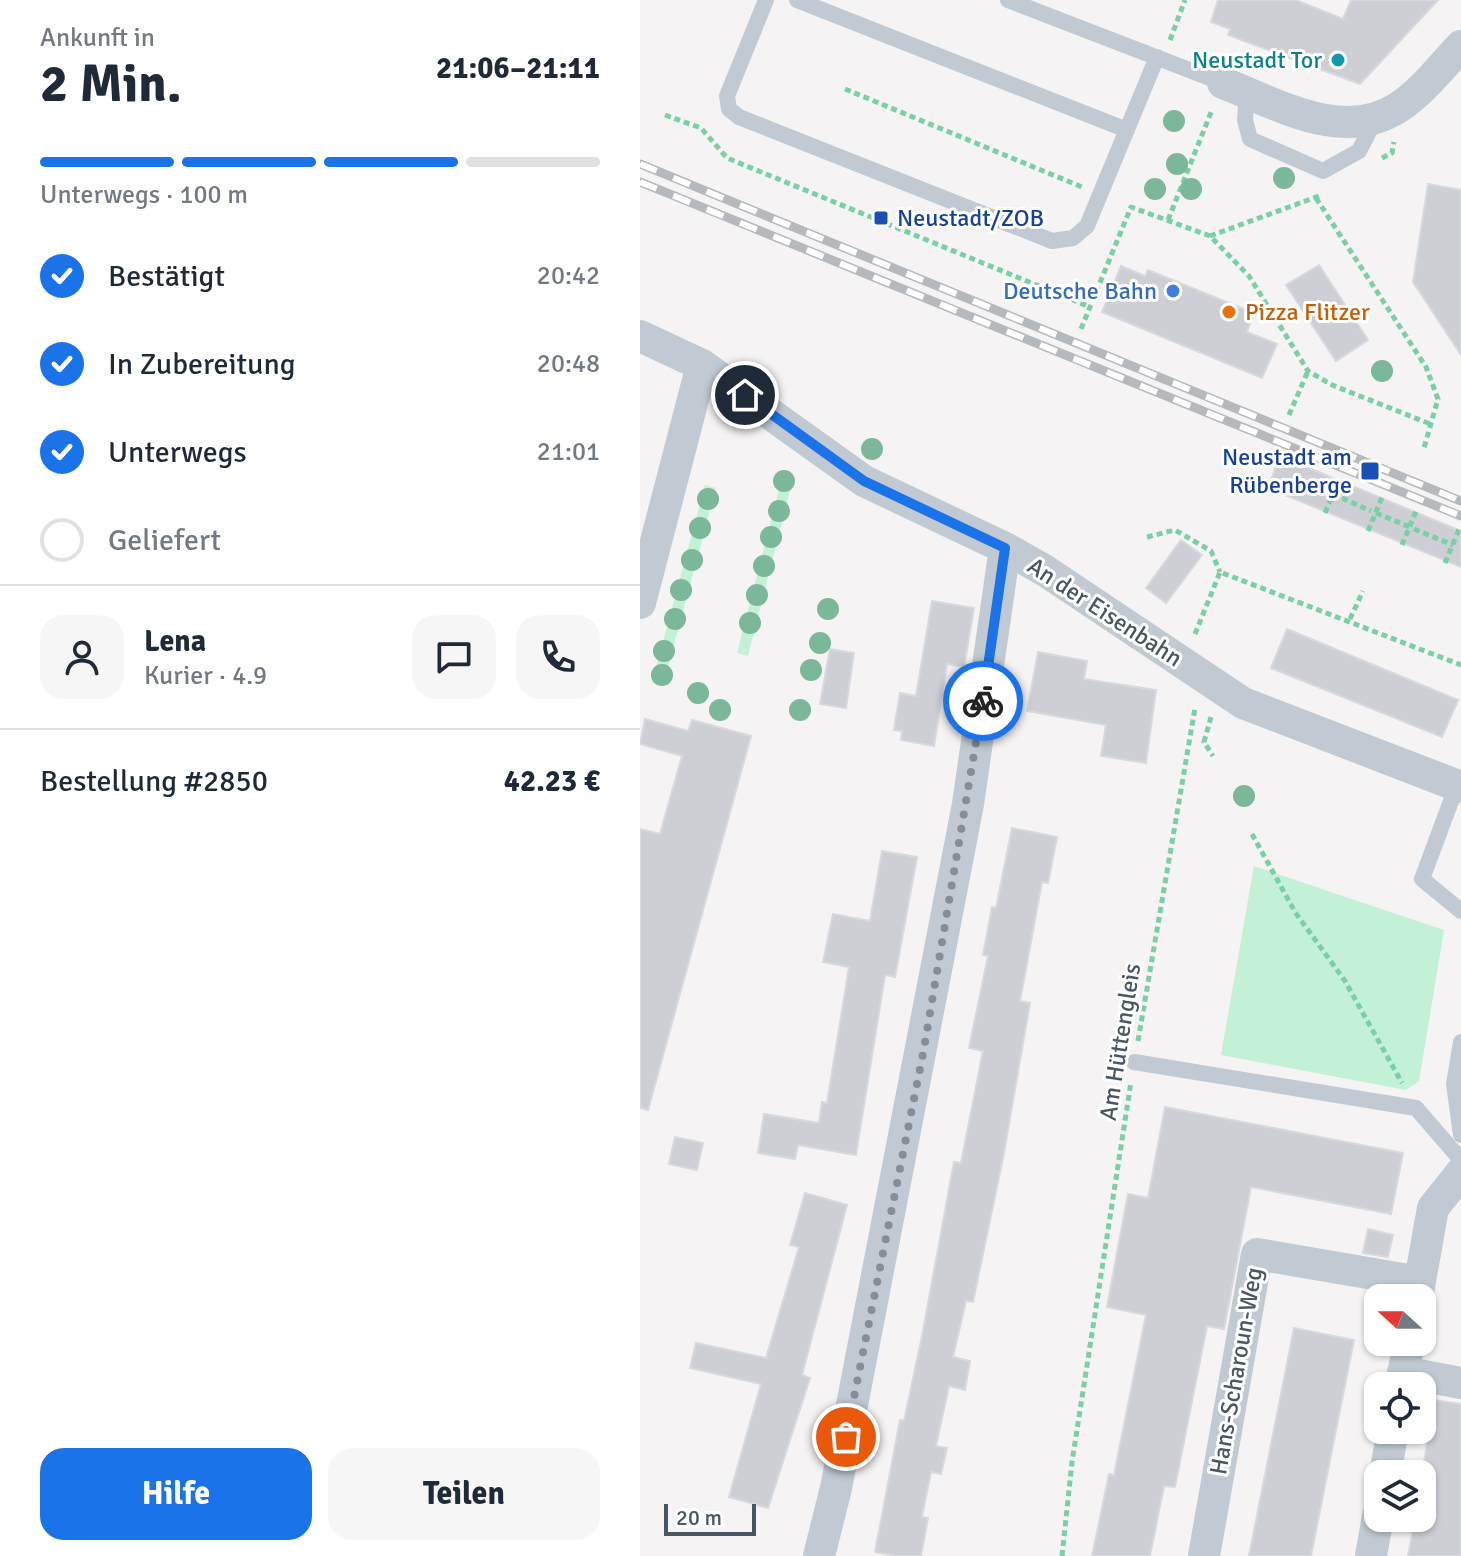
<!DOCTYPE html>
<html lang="de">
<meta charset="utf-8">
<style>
:root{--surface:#fff;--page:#f6f6f7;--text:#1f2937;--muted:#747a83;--line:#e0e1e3;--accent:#1a73e8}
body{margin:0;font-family:Signika,sans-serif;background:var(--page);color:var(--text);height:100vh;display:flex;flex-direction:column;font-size:30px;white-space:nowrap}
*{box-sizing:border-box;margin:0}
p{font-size:26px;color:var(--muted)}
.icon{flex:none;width:44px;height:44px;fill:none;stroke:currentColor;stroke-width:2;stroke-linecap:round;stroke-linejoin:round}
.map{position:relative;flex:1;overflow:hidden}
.details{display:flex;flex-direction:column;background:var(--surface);width:640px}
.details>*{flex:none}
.needle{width:52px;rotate:291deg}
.fabs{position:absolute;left:724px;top:1284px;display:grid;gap:16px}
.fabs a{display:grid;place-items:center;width:72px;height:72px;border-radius:16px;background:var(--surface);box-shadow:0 2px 6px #0004;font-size:40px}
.scale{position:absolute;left:24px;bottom:20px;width:92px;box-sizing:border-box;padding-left:8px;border:4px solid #4a5661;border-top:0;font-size:22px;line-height:28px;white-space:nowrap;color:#4a5661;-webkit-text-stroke:6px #fff;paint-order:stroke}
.pin{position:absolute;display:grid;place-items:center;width:68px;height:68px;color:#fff;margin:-34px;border:4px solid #fff;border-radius:50%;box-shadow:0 2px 8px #0007}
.courier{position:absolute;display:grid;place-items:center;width:80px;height:80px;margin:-40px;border:6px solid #1a73e8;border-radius:50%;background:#fff;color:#222;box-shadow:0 2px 10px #0007}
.summary em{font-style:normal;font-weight:700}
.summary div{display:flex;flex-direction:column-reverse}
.summary{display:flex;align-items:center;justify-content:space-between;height:136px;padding:0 40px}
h1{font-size:52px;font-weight:700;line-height:60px}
.bar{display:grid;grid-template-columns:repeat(4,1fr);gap:12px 8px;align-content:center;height:96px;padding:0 40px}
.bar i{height:10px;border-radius:6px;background:var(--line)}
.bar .on{background:var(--accent)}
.bar p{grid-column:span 4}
.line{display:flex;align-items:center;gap:20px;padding:0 40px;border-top:2px solid var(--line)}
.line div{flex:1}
.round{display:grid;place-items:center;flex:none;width:84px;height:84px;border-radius:24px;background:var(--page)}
ol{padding:0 40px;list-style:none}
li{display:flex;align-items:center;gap:24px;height:88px}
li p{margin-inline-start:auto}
li .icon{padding:8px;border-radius:50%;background:var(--accent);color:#fff;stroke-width:4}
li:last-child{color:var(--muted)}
li i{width:44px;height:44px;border:4px solid var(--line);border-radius:50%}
.button{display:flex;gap:16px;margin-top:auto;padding:16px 40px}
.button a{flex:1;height:92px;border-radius:24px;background:var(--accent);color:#fff;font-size:32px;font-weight:700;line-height:92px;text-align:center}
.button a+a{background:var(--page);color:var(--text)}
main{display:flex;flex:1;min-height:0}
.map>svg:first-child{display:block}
.green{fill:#c3f1d5}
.building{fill:#cdcfd5;stroke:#d7d9de;stroke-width:2}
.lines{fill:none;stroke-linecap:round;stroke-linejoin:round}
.path{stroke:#7ad0a6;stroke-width:5;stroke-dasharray:6 4;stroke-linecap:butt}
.service{stroke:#c1cad2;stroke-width:16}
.minor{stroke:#c1cad2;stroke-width:32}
.rail-casing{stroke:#b5b8bd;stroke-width:9}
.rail{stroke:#fff;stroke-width:6;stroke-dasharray:18;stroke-linecap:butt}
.tree{fill:#7bb799}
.done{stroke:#868d94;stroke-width:8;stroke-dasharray:0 14.4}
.route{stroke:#1a73e8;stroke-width:10}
.culture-dot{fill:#0f9aa8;stroke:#fff;stroke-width:3}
.transit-dot{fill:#1a4fb4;stroke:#fff;stroke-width:3}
.shop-dot{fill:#3f7fe0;stroke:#fff;stroke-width:3}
.food-dot{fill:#e8710a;stroke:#fff;stroke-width:3}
.labels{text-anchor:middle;stroke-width:6;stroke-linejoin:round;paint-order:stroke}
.culture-label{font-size:24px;fill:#0d838f;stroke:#fff;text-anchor:end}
.transit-label{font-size:24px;fill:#164399;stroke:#fff;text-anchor:start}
.shop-label{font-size:24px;fill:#366cbe;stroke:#fff;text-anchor:end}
.food-label{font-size:24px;fill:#c56008;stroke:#fff;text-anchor:start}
.street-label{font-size:24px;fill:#4a5661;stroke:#fff}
</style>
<main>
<section class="details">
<div class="summary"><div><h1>2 Min.</h1><p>Ankunft in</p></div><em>21:06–21:11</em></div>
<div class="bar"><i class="on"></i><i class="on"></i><i class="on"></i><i></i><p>Unterwegs · 100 m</p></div>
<ol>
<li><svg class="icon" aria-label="check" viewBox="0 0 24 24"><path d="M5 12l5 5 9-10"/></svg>Bestätigt<p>20:42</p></li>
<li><svg class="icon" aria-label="check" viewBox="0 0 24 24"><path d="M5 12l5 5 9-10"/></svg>In Zubereitung<p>20:48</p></li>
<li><svg class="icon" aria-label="check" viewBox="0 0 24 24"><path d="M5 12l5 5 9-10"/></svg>Unterwegs<p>21:01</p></li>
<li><i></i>Geliefert</li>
</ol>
<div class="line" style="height:144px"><a class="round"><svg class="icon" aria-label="person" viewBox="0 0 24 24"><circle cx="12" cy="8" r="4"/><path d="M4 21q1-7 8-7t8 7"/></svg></a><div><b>Lena</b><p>Kurier · 4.9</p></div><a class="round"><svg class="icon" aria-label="chat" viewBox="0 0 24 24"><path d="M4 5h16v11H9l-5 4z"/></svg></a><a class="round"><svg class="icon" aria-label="phone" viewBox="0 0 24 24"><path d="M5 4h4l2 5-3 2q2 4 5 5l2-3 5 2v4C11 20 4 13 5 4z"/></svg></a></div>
<div class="line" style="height:104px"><div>Bestellung #2850</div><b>42.23 €</b></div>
<div class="button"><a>Hilfe</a><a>Teilen</a></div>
</section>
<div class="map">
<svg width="821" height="1556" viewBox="0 0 821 1556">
<rect width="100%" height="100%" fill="#f5f3f3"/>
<!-- green -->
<path class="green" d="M144,470L153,479L108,656L97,653Z
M65,485L76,488L23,686L12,683Z
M614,866L804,930L779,1081L766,1090L581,1055Z"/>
<!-- building -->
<path class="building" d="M578,0H656L703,19L711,0H798L720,84L588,35L590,29L571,22Z
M788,184L821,190V355L773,282Z
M679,265L728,340L696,361L646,285Z
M481,266L505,276L508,270L614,313L607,332L637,344L622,378L462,312Z
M640,456L821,531V567L628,488Z
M541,540L562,555L526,603L506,588Z
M292,601L334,608L324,667L307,664L294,746L261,740L262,731L254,730L260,693L276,696Z
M647,629L818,700L802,737L631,668Z
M190,649L214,653L206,708L180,704Z
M398,652L447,661L444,679L516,690L506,763L461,756L466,725L387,711Z
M5,719L48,731L52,720L111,736L8,1110L0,1108V829L20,834L42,756L0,744Z
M372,828L417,837L408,883L402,882L380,1001L390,1003L364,1153L333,1302L326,1301L313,1357L330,1361L325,1390L309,1386L296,1446L307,1448L301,1474L291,1472L282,1517L288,1518L281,1556H256L235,1552L260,1420L264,1421L282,1336L314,1162L321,1163L343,1051L329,1048L348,956L343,955L352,907L356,908Z
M242,851L277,857L255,977L245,975L216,1155L158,1145L155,1159L118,1153L124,1114L179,1123L182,1102L187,1103L209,967L183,962L193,914L230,921Z
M525,1107L763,1153L751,1214L611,1187L584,1329L567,1326L535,1487L524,1486L510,1556H452L469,1474L474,1475L506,1315L467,1307L488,1194L508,1198Z
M35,1137L63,1143L57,1170L29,1164Z
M165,1193L207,1205L162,1375L170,1378L128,1508L89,1497L121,1384L50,1368L56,1343L126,1358L159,1247L150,1245Z
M728,1229L753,1235L748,1257L723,1253Z
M654,1328L714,1340L671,1556H609Z
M794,1400L821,1404V1556H768L775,1518H782V1475Z"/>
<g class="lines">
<!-- path -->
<path class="path" d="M530,40L545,0
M205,89L442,187
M25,115L61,128L87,158L450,307
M742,158L752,153L754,142
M676,198L786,367L798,399L784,448
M528,220L572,110
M570,236L679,196
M441,329L491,207L570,236L609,276L668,371L692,385L793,425
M649,415L668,371
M693,494L731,511
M685,513L700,477
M736,513L770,527
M774,529L813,545
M728,531L743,495
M507,537L535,530L571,551L580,572
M762,545L777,509
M805,563L820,527
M710,619L723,591
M555,634L580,572L821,665
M571,717L564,742L573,756
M612,834L655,912L705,981L762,1083
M498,1041L555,708
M422,1556L432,1462L491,1082"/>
<!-- service -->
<path class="service" d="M126,0L87,96L89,109L99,117L412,241L433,238L447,226L517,57
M157,0L487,130
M368,0L583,83
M607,92L605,120L610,139L683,171L719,151L736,118
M817,785L782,879L821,911
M821,1042L814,1084L821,1135
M494,1062L776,1108L821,1160"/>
<!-- minor -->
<path class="minor" d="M583,83C638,104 703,144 759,107C782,92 802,66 821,46
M0,336L62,365L224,481L365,548L404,570L603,703L821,787
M0,603L62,365
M777,1298L793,1208L821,1173
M763,1372L821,1383
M761,1386L769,1342
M745,1474L753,1430
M179,1556L196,1488L328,804L365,548
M564,1556L617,1254L780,1282
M731,1556L738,1516"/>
<!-- rail casing -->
<g class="rail-casing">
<path id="rail" d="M0,164L821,501
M0,182L821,516"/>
</g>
<!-- rail -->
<use href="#rail" class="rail"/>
</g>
<!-- trees -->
<g class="tree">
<circle cx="534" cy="121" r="11"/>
<circle cx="537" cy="164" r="11"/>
<circle cx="644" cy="178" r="11"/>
<circle cx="515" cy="189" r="11"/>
<circle cx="551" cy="189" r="11"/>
<circle cx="742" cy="371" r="11"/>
<circle cx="232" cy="449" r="11"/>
<circle cx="144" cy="481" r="11"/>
<circle cx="68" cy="499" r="11"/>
<circle cx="139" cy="511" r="11"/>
<circle cx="60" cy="528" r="11"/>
<circle cx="131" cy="537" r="11"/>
<circle cx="52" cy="560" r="11"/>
<circle cx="124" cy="566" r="11"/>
<circle cx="41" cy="590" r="11"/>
<circle cx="117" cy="595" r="11"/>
<circle cx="188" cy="609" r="11"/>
<circle cx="35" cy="619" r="11"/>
<circle cx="110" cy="623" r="11"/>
<circle cx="180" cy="643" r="11"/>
<circle cx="24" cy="651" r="11"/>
<circle cx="171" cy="670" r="11"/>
<circle cx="22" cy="675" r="11"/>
<circle cx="58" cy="693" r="11"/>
<circle cx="80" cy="710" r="11"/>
<circle cx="160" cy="710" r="11"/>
<circle cx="604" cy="796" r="11"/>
</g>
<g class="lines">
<!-- done -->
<path class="done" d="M206,1437L283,1054L343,701"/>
<!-- route -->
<path class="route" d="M105,395L224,481L365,548L343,701"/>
</g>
<!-- markers -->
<circle class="culture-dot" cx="698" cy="60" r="8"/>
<g class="transit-dot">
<rect x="233" y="210" width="16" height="16" rx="4"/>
<rect x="720" y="461" width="20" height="20" rx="4"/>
</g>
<circle class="shop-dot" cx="533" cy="291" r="8"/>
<circle class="food-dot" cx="589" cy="312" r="8"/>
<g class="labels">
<!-- culture labels -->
<g class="culture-label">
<text x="682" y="68">Neustadt Tor</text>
</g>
<!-- transit labels -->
<g class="transit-label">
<text x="257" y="226">Neustadt/ZOB</text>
<text x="712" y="465" text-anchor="end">Neustadt am<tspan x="712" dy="28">Rübenberge</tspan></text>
</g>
<!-- shop labels -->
<g class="shop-label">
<text x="517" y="299">Deutsche Bahn</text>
</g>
<!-- food labels -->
<g class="food-label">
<text x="605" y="320">Pizza Flitzer</text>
</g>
<!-- street labels -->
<g class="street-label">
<text transform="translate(465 612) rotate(33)" y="8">An der Eisenbahn</text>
<text transform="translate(480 1042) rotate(-81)" y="8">Am Hüttengleis</text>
<text transform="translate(596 1371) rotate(-80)" y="8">Hans-Scharoun-Weg</text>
</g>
</g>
</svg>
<div class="fabs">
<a><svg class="needle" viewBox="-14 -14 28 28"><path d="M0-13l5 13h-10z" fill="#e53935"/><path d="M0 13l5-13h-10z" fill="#747a83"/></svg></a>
<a><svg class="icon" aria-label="locate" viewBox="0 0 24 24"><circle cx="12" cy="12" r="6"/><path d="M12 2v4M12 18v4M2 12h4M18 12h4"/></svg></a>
<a><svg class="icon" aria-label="layers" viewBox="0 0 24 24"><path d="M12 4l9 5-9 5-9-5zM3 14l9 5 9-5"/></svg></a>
</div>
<div class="scale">20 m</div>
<div class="pin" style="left:206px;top:1437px;background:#ea580c"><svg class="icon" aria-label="bag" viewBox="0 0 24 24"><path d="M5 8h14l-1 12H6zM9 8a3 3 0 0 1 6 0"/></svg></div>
<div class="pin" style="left:105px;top:395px;background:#1f2937"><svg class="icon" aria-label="home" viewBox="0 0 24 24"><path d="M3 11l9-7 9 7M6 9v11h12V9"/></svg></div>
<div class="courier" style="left:343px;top:701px"><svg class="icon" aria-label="bike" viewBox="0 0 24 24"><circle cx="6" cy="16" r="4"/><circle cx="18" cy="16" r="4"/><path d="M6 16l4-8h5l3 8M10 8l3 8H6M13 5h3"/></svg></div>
</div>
</main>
